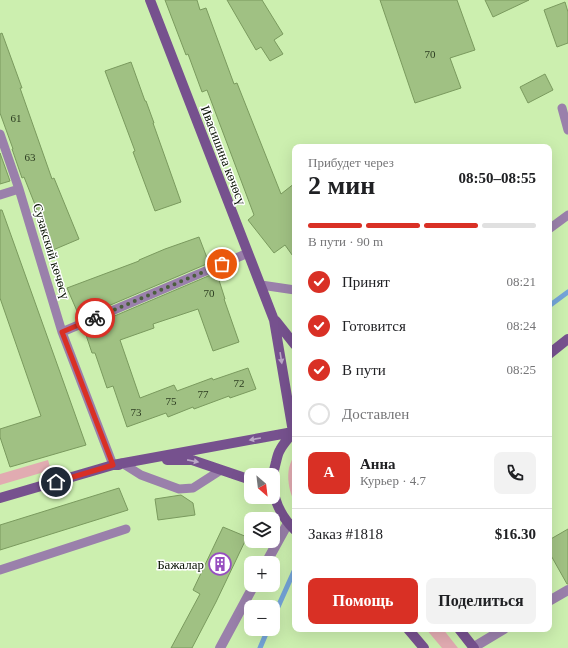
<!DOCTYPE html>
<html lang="ru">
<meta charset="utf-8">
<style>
:root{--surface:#fff;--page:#f2f2f2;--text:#202124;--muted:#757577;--line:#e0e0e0;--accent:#d93025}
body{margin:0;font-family:Georgia,serif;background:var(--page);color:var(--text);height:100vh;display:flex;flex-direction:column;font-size:15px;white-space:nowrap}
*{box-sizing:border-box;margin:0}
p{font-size:13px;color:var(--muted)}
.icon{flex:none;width:22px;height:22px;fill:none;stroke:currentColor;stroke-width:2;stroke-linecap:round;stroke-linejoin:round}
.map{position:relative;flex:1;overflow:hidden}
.side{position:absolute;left:292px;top:144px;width:260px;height:488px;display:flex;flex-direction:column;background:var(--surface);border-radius:8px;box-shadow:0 4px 16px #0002}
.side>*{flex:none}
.needle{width:26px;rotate:152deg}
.buttons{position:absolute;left:244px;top:468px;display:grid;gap:8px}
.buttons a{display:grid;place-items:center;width:36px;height:36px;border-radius:8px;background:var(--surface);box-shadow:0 4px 16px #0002;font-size:20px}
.pin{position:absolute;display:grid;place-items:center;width:34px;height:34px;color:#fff;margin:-17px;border:2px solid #fff;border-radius:50%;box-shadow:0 1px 4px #0007}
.courier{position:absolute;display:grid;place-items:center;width:40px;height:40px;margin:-20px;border:3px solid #d93025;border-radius:50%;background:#fff;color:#222;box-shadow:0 1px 5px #0007}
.head em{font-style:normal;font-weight:800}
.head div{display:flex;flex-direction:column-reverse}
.head{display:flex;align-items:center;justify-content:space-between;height:68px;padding:0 16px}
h1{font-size:26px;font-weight:800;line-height:30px}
.bar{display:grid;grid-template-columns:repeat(4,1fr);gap:6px 4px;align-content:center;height:48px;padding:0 16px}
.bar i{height:5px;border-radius:3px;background:var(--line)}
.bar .current{background:var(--accent)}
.bar p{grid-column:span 4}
.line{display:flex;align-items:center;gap:10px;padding:0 16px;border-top:1px solid var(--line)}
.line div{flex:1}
.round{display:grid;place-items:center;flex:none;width:42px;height:42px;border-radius:8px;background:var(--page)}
ol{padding:0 16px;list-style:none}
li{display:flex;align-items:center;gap:12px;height:44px}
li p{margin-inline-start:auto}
li .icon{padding:4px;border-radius:50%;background:var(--accent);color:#fff;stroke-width:4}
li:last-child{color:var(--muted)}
li i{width:22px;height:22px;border:2px solid var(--line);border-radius:50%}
.primary-button{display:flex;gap:8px;margin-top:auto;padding:8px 16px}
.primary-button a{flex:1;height:46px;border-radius:8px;background:var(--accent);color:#fff;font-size:16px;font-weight:800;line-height:46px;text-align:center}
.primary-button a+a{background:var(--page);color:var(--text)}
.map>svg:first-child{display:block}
.green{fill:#e1abb1}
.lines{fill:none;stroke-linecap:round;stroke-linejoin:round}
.stream{stroke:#74a4d8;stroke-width:5}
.building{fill:#a0c183;stroke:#7a9a5e}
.lane{stroke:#9a80ab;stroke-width:9}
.street{stroke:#9a80ab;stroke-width:10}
.secondary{stroke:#76518e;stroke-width:10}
.oneway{fill:#baa8c6}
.done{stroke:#4b5e3d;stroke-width:4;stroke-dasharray:0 7.2}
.route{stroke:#d93025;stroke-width:5}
.labels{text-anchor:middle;stroke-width:3;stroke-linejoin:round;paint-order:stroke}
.number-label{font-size:11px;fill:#2c3c21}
.street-label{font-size:13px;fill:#061000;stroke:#fff}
.poi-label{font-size:13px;fill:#061000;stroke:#fff;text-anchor:end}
</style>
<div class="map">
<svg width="568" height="648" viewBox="0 0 568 648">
<rect width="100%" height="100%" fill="#ccefaf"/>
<!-- green -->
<path class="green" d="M295,453V502C289,493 287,478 289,468C290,463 293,458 295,453Z
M48,460L51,470L0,485V474Z
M426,629H443L458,648H442Z"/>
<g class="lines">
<!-- stream -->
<path class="stream" d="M549,306L568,292
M273,618L295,569
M260,648L268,629"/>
</g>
<!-- building -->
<path class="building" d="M165,0H197L200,10L206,8L234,84L237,83L281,194L295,183V259L285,245L274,253L248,220L254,215L207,90L202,92L188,54L186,55Z
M227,0H262L283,34L274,40L283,54L270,61L261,47L256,50Z
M380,0H457L475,50L450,58L461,88L415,103Z
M485,0H529L493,17Z
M565,2L568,12V43L557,47L544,10Z
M2,33L22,88H20L52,179L54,178L79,239L53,250L24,177L22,178L12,149H13L0,113V34Z
M131,62L145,101H146L154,123H153L181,202L155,211L133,152L135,151L105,71Z
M545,74L553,90L528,103L520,87Z
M0,153L10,181L0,184Z
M0,210H2L86,445L10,467L0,437V429L41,416L0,298Z
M199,237L209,263L80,318L67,288L139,261V260L165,249Z
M213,274L214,279L218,277L225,299H224L239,342L213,351L198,309L153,324L154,328L120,340L140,398L174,385L177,391L212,378L213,380L248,368L256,389L230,398L229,396L194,409L193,407L168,417L166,413L127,427L113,386L107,388L95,353H92L84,329Z
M119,488L128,510L0,550V525Z
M181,495L193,503L195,515L158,520L155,499Z
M223,527L247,537L216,602L192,648H171L200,594L193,590Z
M568,529V584H567L549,552V540Z"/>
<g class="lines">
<!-- lane -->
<path class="lane" d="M562,108L568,130
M0,134L19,189L62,332L113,465
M0,195L19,189
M549,229L568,215
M261,285L295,290
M62,332L248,253
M122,463L141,475L179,489L193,488L221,470
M0,570L126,529"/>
<!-- street -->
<path class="street" d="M266,563L288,523
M549,601L568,590
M474,647L504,629
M220,648L254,585"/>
<!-- secondary -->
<path class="secondary" d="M276,321L295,345
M549,354L568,339
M295,431L293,432C289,438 283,444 280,450C278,453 277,458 276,462C268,487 276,512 295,530
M167,460H192L251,480
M113,465L293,432L274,320L150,0
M0,498L113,465H119
M408,629L424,648
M459,629L474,648"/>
</g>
<!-- one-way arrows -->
<defs><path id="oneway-solid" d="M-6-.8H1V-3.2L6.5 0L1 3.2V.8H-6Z"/></defs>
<g class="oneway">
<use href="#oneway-solid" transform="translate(281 358) rotate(81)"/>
<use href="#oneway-solid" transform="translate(255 439) rotate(170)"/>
<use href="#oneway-solid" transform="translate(193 461) rotate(11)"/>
</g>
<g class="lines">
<!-- done -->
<path class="done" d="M95,318L222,264"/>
<!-- route -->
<path class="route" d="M56,482L113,465L62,332L95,318"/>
</g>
<!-- icons -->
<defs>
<g id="building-ring" transform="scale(1.15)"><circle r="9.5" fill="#fff" stroke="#974ec0" stroke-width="1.5"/><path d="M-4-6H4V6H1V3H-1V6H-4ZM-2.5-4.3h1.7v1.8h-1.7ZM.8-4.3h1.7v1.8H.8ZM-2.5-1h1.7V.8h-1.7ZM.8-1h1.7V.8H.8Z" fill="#974ec0"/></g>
</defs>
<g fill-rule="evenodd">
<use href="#building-ring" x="220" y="564"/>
</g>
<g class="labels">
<!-- number labels -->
<g class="number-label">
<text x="430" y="58">70</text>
<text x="16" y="122">61</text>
<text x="30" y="161">63</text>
<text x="209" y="297">70</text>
<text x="239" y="387">72</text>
<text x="203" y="398">77</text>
<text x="171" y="405">75</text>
<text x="136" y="416">73</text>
</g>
<!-- street labels -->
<g class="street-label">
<text transform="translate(224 155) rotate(69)" y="5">Ивасишина көчөсү</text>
<text transform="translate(52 251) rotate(73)" y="5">Сузакский көчөсү</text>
</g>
<!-- poi labels -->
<g class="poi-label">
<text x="204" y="569">Бажалар</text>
</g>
</g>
</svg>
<div class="buttons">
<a><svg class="needle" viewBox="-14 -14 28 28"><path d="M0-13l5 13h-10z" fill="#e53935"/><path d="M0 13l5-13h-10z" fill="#757577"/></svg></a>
<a><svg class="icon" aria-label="layers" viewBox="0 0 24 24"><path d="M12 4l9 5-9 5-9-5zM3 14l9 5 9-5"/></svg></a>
<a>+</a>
<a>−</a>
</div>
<div class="pin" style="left:222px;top:264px;background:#ea580c"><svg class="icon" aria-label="bag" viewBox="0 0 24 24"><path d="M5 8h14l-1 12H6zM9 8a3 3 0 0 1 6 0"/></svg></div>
<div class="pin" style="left:56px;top:482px;background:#1f2937"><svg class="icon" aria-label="home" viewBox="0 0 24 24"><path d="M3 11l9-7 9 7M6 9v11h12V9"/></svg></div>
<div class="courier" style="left:95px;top:318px"><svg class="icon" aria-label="bike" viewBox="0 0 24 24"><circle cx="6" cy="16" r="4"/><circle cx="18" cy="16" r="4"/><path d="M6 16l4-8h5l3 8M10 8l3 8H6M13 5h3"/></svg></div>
<section class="side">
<div class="head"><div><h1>2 мин</h1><p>Прибудет через</p></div><em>08:50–08:55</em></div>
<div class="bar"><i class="current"></i><i class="current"></i><i class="current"></i><i></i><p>В пути · 90 m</p></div>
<ol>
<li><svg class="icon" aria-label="check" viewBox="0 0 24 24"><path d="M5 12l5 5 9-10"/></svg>Принят<p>08:21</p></li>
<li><svg class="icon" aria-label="check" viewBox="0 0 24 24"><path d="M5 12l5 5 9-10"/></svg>Готовится<p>08:24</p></li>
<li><svg class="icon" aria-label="check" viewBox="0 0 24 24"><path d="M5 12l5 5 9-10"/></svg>В пути<p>08:25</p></li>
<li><i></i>Доставлен</li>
</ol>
<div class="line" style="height:72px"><b class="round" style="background:var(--accent);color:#fff">А</b><div><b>Анна</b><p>Курьер · 4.7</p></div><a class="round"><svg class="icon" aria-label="phone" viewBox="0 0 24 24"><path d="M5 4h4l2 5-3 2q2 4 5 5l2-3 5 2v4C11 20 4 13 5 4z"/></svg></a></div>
<div class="line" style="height:52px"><div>Заказ #1818</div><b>$16.30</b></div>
<div class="primary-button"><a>Помощь</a><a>Поделиться</a></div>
</section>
</div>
